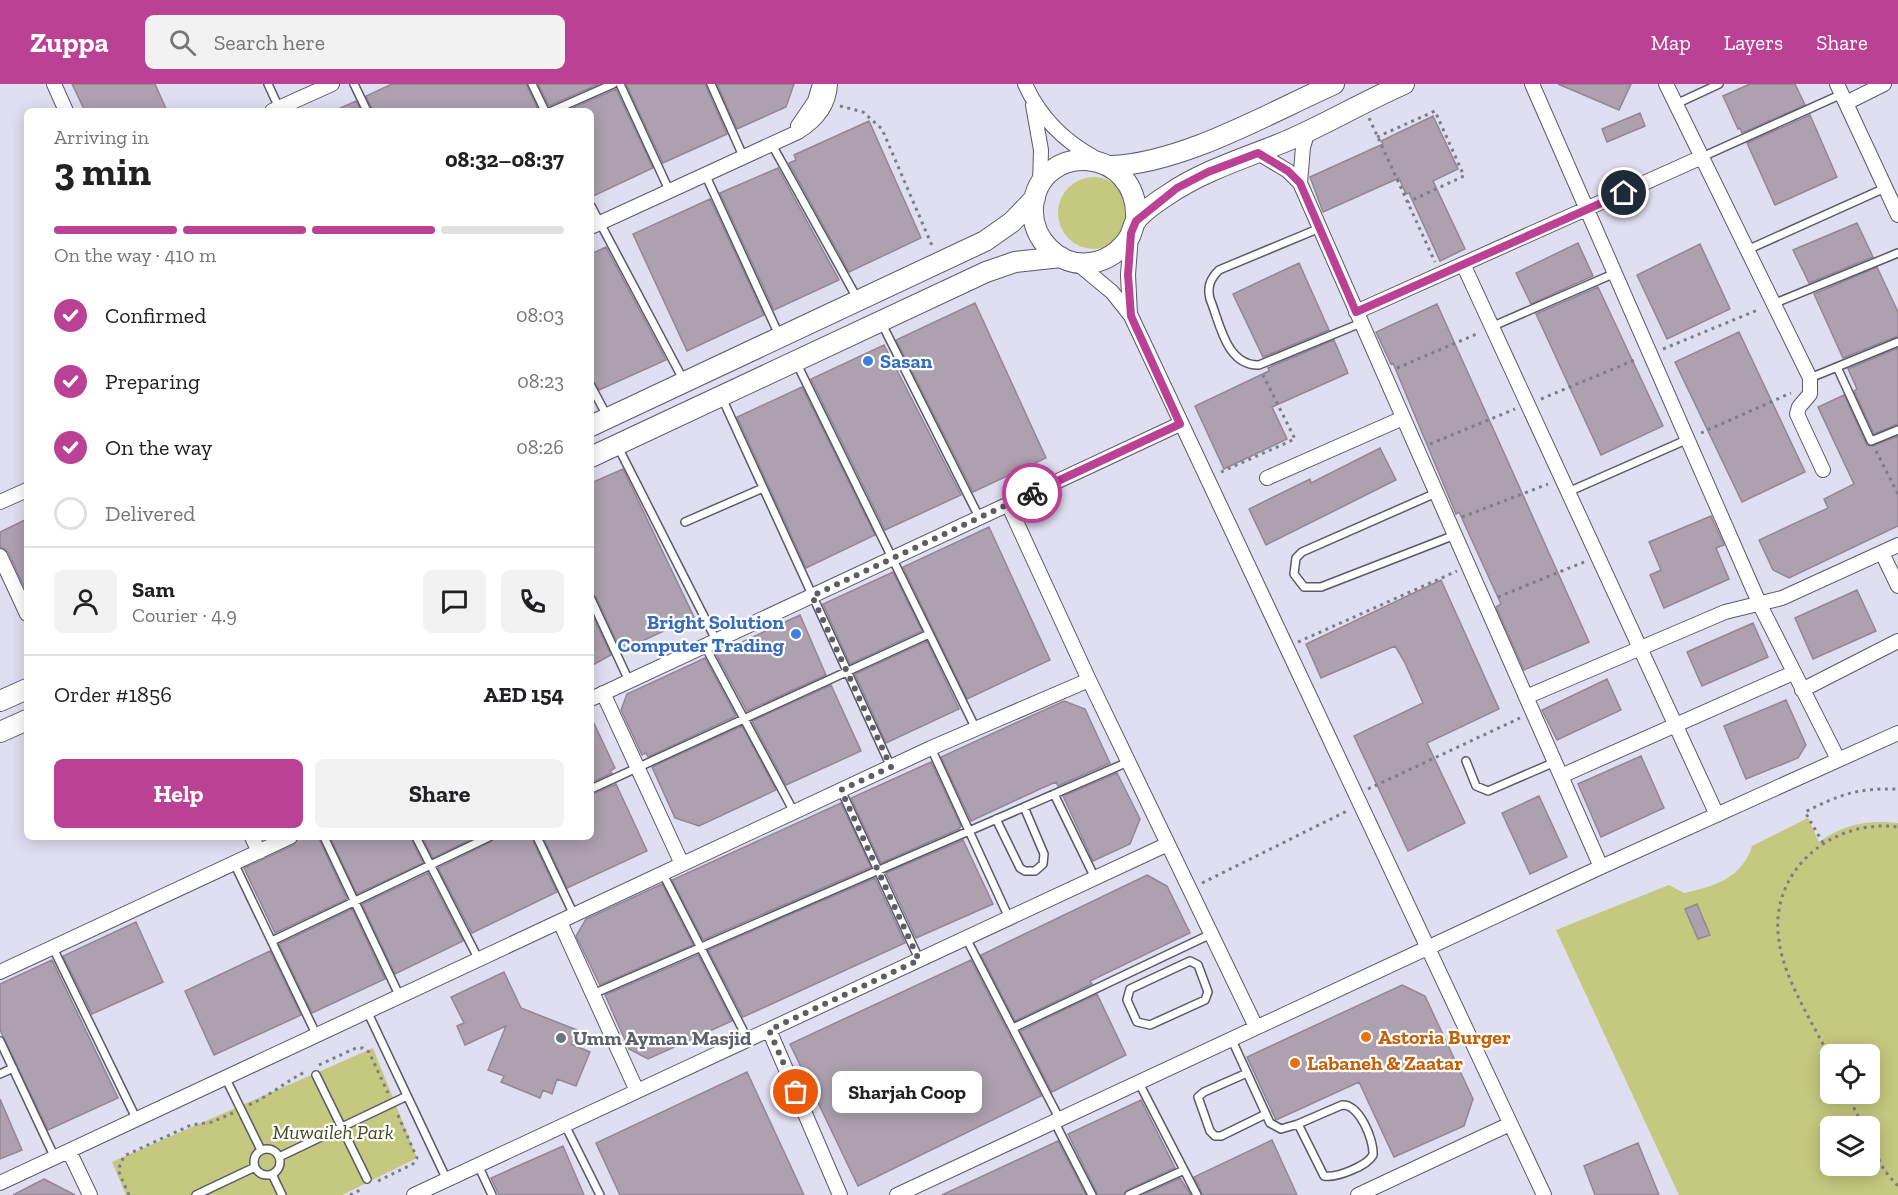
<!DOCTYPE html>
<meta charset="utf-8">
<style>
:root{--surface:#fff;--page:#f2f2f2;--text:#202124;--muted:#757577;--line:#e0e0e0;--accent:#bb4194}
body{margin:0;font-family:"Zilla Slab",serif;background:var(--page);color:var(--text);height:100vh;display:flex;flex-direction:column;font-size:22px;white-space:nowrap}
*{box-sizing:border-box;margin:0}
p{font-size:20px;color:var(--muted)}
.icon{flex:none;width:33px;height:33px;fill:none;stroke:currentColor;stroke-width:2;stroke-linecap:round;stroke-linejoin:round}
.map{position:relative;flex:1;overflow:hidden}
.sheet{position:absolute;left:24px;top:24px;width:570px;height:732px;display:flex;flex-direction:column;background:var(--surface);border-radius:9px;box-shadow:0 3px 15px #0003}
.sheet>*{flex:none}
.controls{position:absolute;left:1820px;top:960px;display:grid;gap:12px}
.controls a{display:grid;place-items:center;width:60px;height:60px;border-radius:9px;background:var(--surface);box-shadow:0 3px 15px #0003;font-size:30px}
.pin{position:absolute;display:grid;place-items:center;width:51px;height:51px;color:#fff;margin:-26px;border:3px solid #fff;border-radius:50%;box-shadow:0 2px 6px #0007}
.courier{position:absolute;display:grid;place-items:center;width:60px;height:60px;margin:-30px;border:4px solid #bb4194;border-radius:50%;background:#fff;color:#222;box-shadow:0 2px 8px #0007}
.bubble{position:absolute;height:42px;border-radius:9px;background:var(--surface);box-shadow:0 3px 15px #0003;font-size:20px;font-weight:700;line-height:42px;text-align:center}
.head em{font-style:normal;font-weight:700}
.head div{display:flex;flex-direction:column-reverse}
.head{display:flex;align-items:center;justify-content:space-between;height:102px;padding:0 30px}
h1{font-size:39px;font-weight:700;line-height:45px}
.bar{display:grid;grid-template-columns:repeat(4,1fr);gap:9px 6px;align-content:center;height:72px;padding:0 30px}
.bar i{height:8px;border-radius:4px;background:var(--line)}
.bar .active{background:var(--accent)}
.bar p{grid-column:span 4}
.line{display:flex;align-items:center;gap:15px;padding:0 30px;border-top:2px solid var(--line)}
.line div{flex:1}
.round{display:grid;place-items:center;flex:none;width:63px;height:63px;border-radius:9px;background:var(--page)}
ol{padding:0 30px;list-style:none}
li{display:flex;align-items:center;gap:18px;height:66px}
li p{margin-inline-start:auto}
li .icon{padding:6px;border-radius:50%;background:var(--accent);color:#fff;stroke-width:4}
li:last-child{color:var(--muted)}
li i{width:33px;height:33px;border:3px solid var(--line);border-radius:50%}
.cta{display:flex;gap:12px;margin-top:auto;padding:12px 30px}
.cta a{flex:1;height:69px;border-radius:9px;background:var(--accent);color:#fff;font-size:24px;font-weight:700;line-height:69px;text-align:center}
.cta a+a{background:var(--page);color:var(--text)}
header{display:flex;align-items:center;gap:36px;box-sizing:border-box;height:84px;padding:0 30px;background:var(--accent);color:#fff}
header strong{font-size:28px}
nav{display:flex;gap:33px;margin-inline-start:auto;font-size:21px}
.search{width:420px;height:54px;background:var(--page);display:flex;align-items:center;gap:15px;box-sizing:border-box;padding:0 21px;border-radius:9px;color:var(--muted);font-size:22px}
.map>svg:first-child{display:block}
.green{fill:#c5c87f;fill-rule:evenodd}
.building{fill:#ada0af;stroke:#938795;stroke-width:1.5}
.lines{fill:none;stroke-linecap:round;stroke-linejoin:round}
.lane-casing{stroke:#5b5969;stroke-width:10}
.street-casing{stroke:#5b5969;stroke-width:16}
.secondary-casing{stroke:#5b5969;stroke-width:22}
.path{stroke:#7e7c89;stroke-width:3;stroke-dasharray:3 4.5;stroke-linecap:butt}
.lane{stroke:#fff;stroke-width:7}
.street{stroke:#fff;stroke-width:14}
.secondary{stroke:#fff;stroke-width:20}
.done{stroke:#5d5c67;stroke-width:6;stroke-dasharray:0 10.8}
.route{stroke:#bb4194;stroke-width:8}
.shop-dot{fill:#3f7fe0;stroke:#fff;stroke-width:2}
.food-dot{fill:#e8710a;stroke:#fff;stroke-width:2}
.worship-dot{fill:#6b7280;stroke:#fff;stroke-width:2}
.labels{text-anchor:middle;stroke-width:4.5;stroke-linejoin:round;paint-order:stroke}
.shop-label{font-size:20px;font-weight:bold;fill:#366cbe;stroke:#fff;text-anchor:start}
.food-label{font-size:20px;font-weight:bold;fill:#c56008;stroke:#fff;text-anchor:start}
.worship-label{font-size:20px;font-weight:bold;fill:#5b616d;stroke:#fff;text-anchor:start}
.park-label{font-size:20px;font-style:italic;fill:#47481d;stroke:#fff}
</style>
<header>
<strong>Zuppa</strong>
<div class="search"><svg class="icon" aria-label="search" viewBox="0 0 24 24"><circle cx="10" cy="10" r="6"/><path d="M15 15l6 6"/></svg>Search here</div>
<nav><a>Map</a><a>Layers</a><a>Share</a></nav>
</header>
<div class="map">
<svg width="1898" height="1111" viewBox="0 0 1898 1111">
<rect width="100%" height="100%" fill="#e0def1"/>
<!-- green -->
<path class="green" d="M1058 129a36 36 0 1 1 72 0a36 36 0 1 1-72 0Z
M1808,734L1819,758C1845,740 1867,736 1898,739V1111H1679L1556,846L1669,801L1684,809C1714,803 1743,793 1752,762ZM1830,970H1869V1010H1830ZM1830,1042H1869V1082H1830Z
M373,964L417,1074L342,1111H126L112,1078Z"/>
<!-- building -->
<path class="building" d="M72,0H155L167,27H85Z
M392,0H526L539,27H373L366,12Z
M538,0H599L549,22Z
M626,0H705L727,50L663,79Z
M717,0H794L786,23L737,45Z
M1558,0H1631L1619,26Z
M1750,0H1795L1805,21L1742,49L1740,44L1738,45L1723,12Z
M616,5L653,84L591,113V27H566Z
M356,17L361,27H334Z
M1640,29L1645,42L1607,58L1602,45Z
M1810,31L1837,93L1775,121L1747,59Z
M1433,32L1458,85L1433,97L1465,165L1440,177L1409,109L1406,110L1399,94L1323,128L1310,93L1383,60L1381,57Z
M869,37L921,154L849,188L789,79L796,76L794,71Z
M778,84L839,196L774,226L720,109Z
M710,115L764,231L687,267L633,150Z
M1857,139L1873,173L1809,199L1793,166Z
M1578,159L1593,192L1531,220L1516,189Z
M1700,160L1730,225L1667,255L1637,191Z
M606,163L666,276L599,306L591,294V170Z
M1299,179L1329,246L1263,273L1233,210Z
M1877,183L1898,228V252L1843,274L1814,210Z
M1598,203L1663,342L1601,371L1536,230Z
M975,219L1046,374L973,408L896,256Z
M1437,220L1589,558L1524,586L1496,523L1501,520L1459,428L1456,430L1393,279L1391,280L1376,248Z
M1739,248L1805,388L1742,418L1675,278Z
M1334,256L1348,289L1272,323L1287,355L1224,385L1195,322L1269,287L1268,284Z
M884,261L961,411L885,446L811,295Z
M1898,264V340L1874,350L1854,307L1857,305L1848,285Z
M802,303L875,451L806,484L737,333Z
M1844,311L1867,361L1873,362L1898,352V442L1789,494L1773,486L1759,456L1828,424L1824,415L1854,400L1818,323Z
M1380,364L1396,396L1266,461L1249,425L1310,395L1311,399Z
M623,385L694,533L621,567L596,513L591,509V399Z
M1711,432L1724,461L1716,464L1729,495L1664,524L1650,491L1661,486L1649,458Z
M27,435V509L8,468L0,463V448Z
M989,443L1050,576L967,615L903,483Z
M893,488L922,547L850,580L823,520Z
M1441,496L1499,625L1427,659L1465,739L1408,767L1354,652L1423,619L1404,577L1395,562L1321,594L1306,560Z
M1857,506L1876,547L1813,575L1795,534Z
M591,528L611,571L591,582Z
M800,531L826,591L747,627L716,570Z
M1753,539L1768,573L1702,602L1687,568Z
M927,557L959,625L886,659L855,590Z
M705,574L736,632L648,673L646,669L642,671L621,626L627,610Z
M1607,595L1621,626L1557,656L1542,626Z
M831,601L861,667L786,701L752,637Z
M1786,616L1806,661L1798,674L1746,695L1724,642Z
M1064,617L1085,625L1110,679L1058,702L1056,698L1042,704L971,737L941,673Z
M591,633L615,684L610,687L612,689L591,699Z
M742,642L776,706L699,742L675,734L652,683Z
M1641,672L1664,724L1601,753L1578,700Z
M931,678L961,742L959,745L881,779L851,714Z
M1117,689L1140,735L1130,760L1093,777L1063,712Z
M616,700L647,767L567,804L543,753H591V711Z
M1539,712L1567,773L1530,790L1502,729Z
M841,719L871,783L703,856L672,796Z
M299,753H318L347,815L275,849L244,784L294,761Z
M330,753H410L423,779L357,810Z
M422,753H476L433,774Z
M495,753H531L557,808L472,849L438,784L491,758Z
M963,756L993,820L916,854L886,789Z
M428,789L463,857L395,890L362,820Z
M1147,791L1167,802L1190,849L1090,897L1092,900L1015,937L981,871Z
M875,794L905,859L743,933L708,866Z
M662,800L693,861L600,901L576,852L586,835Z
M1697,820L1710,851L1698,855L1685,825Z
M352,825L385,895L312,929L279,860Z
M136,838L163,898L92,930L63,872Z
M270,867L301,931L214,971L185,907Z
M698,871L732,937L648,975L629,965L605,911Z
M52,876L118,1014L48,1046L0,946V900Z
M971,876L1041,1012L858,1102L790,960Z
M504,888L521,924L577,946L571,960L590,968L576,1002L557,995L552,1010L543,1006L540,1014L501,998L504,992L488,986L506,942L465,961L457,942L464,939L451,913Z
M1402,901L1425,912L1473,1015L1464,1042L1394,1073L1359,998L1276,1036L1247,973Z
M1097,910L1126,971L1052,1008L1020,947Z
M747,988L804,1111H620L596,1059Z
M0,1015L22,1066L0,1075Z
M1141,1016L1175,1084L1127,1106L1123,1111H1098L1068,1050Z
M1272,1056L1297,1111H1203L1194,1093Z
M1058,1057L1086,1111H942Z
M1638,1059L1659,1111H1595L1584,1082Z
M563,1062L584,1111H499L491,1094Z
M1180,1094L1191,1111H1143Z
M44,1095L75,1111H13Z"/>
<g class="lines">
<!-- lane casing -->
<g class="lane-casing">
<path id="lane" d="M268,0L279,24
M354,0L367,27
M532,0L545,27
M620,0L669,106
M711,0L743,72
M1676,20L1719,0
M552,27L613,0
M771,59L857,214
M1702,73L1842,10
M705,90L779,251
M591,122L684,297
M1320,144L1219,186C1210,195 1207,203 1210,215C1220,239 1226,282 1259,281L1361,239
M1747,166L1885,104
M1773,220L1898,169
M882,240L979,433
M1491,243L1613,190
M796,278L976,645
M1837,283L1871,357L1898,346
M1810,294L1898,258
M591,302L607,332
M722,314L891,683
M618,363L716,556
M1568,408L1686,356
M1436,409L1302,468L1296,474L1294,490L1304,503H1321L1455,451
M685,438L763,404
M591,515L629,597
M705,562L794,728
M931,664L1009,834
M1466,677L1476,702L1488,707L1555,678
M591,705L929,550
M841,706L919,875
M1054,710L1095,794
M996,735L1020,784L1025,787H1035L1043,780L1044,770L1024,723
M324,753L400,913
M416,753L479,876
M537,753L574,831
M234,779L317,952
M663,790L748,956
M966,854L1059,1034
M272,857L489,753
M53,864L137,1036
M1190,877L1198,881L1208,908L1205,916L1150,941L1137,938L1127,916L1130,905Z
M593,910L1128,678
M368,929L447,1096
M1013,944L1211,850
M1231,954L1270,1039L1281,1045L1298,1040
M0,957L55,1074
M1247,989L1204,1008L1198,1013L1210,1047L1215,1052H1221L1266,1030
M0,990L13,984
M316,991L367,1095
M226,995L261,1066
M1138,997L1197,1111
M1342,1021C1359,1020 1374,1055 1373,1071C1367,1082 1337,1094 1324,1092L1298,1040Z
M1054,1037L1092,1111
M565,1041L600,1111
M254 1078a13 13 0 1 1 26 0a13 13 0 1 1-26 0Z
M279,1073L407,1012
M478,1081L492,1111
M272,1090L282,1111
M196,1111L255,1083
M1129,1111L1184,1086"/>
</g>
<!-- street casing -->
<g class="street-casing">
<path id="street" d="M54,0L66,27
M1025,0C1040,34 1065,58 1097,75
M1532,0L1760,521L1838,675
M1666,0L1810,294V310L1799,323L1797,330L1823,386
M1837,0L1898,131
M1846,19L1884,0
M1033,21L1041,66L1040,100
M272,27L332,0
M798,42L815,17L820,0
M1258,69L1288,87L1300,99L1601,783
M1300,99L1303,63L1308,47
M591,143L798,48C816,37 829,22 830,0
M1077,179L1112,208L1131,232L1544,1111
M1463,180L1717,731
M1356,228L1702,73
M1130,230L1128,191L1131,151
M1267,394L1403,334
M0,418L27,406
M1008,420L1089,596L1256,943
M1882,469L1898,502
M0,472L27,530
M1802,606L1898,557
M603,609L682,780
M1526,613L1725,528L1782,514L1898,461
M591,615L1180,340
M1561,692L1793,589
M252,753L259,768
M560,838L637,1007
M0,888L290,753
M769,946L840,1111
M69,1067L90,1111
M0,1099L931,664L1089,596
M414,1111L1168,760
M897,1111L1601,783L1898,649
M1358,1111L1510,1040"/>
</g>
<!-- secondary casing -->
<g class="secondary-casing">
<path id="secondary" d="M1111,82C1183,79 1267,30 1334,0
M1136,137C1141,62 1039,55 1033,123C1031,155 1059,183 1090,179C1107,177 1122,166 1130,152C1133,146 1133,140 1137,135C1146,125 1158,117 1169,110C1206,85 1249,73 1289,56C1328,39 1365,17 1404,0
M591,342L985,157L1012,138L1035,114
M591,373L986,188L1015,178L1061,173
M0,617L27,605
M0,648L27,636"/>
</g>
<!-- path -->
<path class="path" d="M840,22L863,28L882,45L933,164
M1369,34L1435,178
M1377,53L1435,27L1464,92L1408,118
M1663,265L1760,225
M1397,284L1479,249
M1541,315L1637,275
M1701,349L1791,309
M1430,360L1515,325
M1876,367L1898,410
M1221,388L1295,355L1263,291
M1462,433L1548,400
M1498,513L1584,478
M1298,558L1457,487
M1368,705L1520,634
M1823,759L1805,728C1840,710 1859,704 1898,705
M1202,799L1349,726
M1830,974C1813,939 1784,895 1779,857C1768,787 1832,734 1898,743
M319,981L356,964H363L369,968L388,1009
M1847,1010L1863,1042
M249,1021C271,1011 286,997 307,987
M1869,1055L1884,1086L1898,1102
M378,1097L413,1080L417,1074L397,1029
M129,1111L118,1086L124,1072L191,1041L212,1038L233,1029
M350,1111L362,1105"/>
<!-- lane -->
<use href="#lane" class="lane"/>
<!-- street -->
<use href="#street" class="street"/>
<!-- secondary -->
<use href="#secondary" class="secondary"/>
</g>
<g class="lines">
<!-- done -->
<path class="done" d="M796,1008L769,946L919,876L841,706L891,683L812,512L1032,409"/>
<!-- route -->
<path class="route" d="M1032,409L1180,340L1131,232L1128,191L1131,149L1136,137L1177,104L1208,88L1258,69L1288,87L1300,99L1356,228L1624,109"/>
</g>
<!-- markers -->
<g class="shop-dot">
<circle cx="868" cy="277" r="6"/>
<circle cx="796" cy="550" r="6"/>
</g>
<g class="food-dot">
<circle cx="1366" cy="953" r="6"/>
<circle cx="1295" cy="979" r="6"/>
</g>
<circle class="worship-dot" cx="561" cy="954" r="6"/>
<g class="labels">
<!-- shop labels -->
<g class="shop-label">
<text x="880" y="284">Sasan</text>
<text x="784" y="545" text-anchor="end">Bright Solution<tspan x="784" dy="23">Computer Trading</tspan></text>
</g>
<!-- food labels -->
<g class="food-label">
<text x="1378" y="960">Astoria Burger</text>
<text x="1307" y="986">Labaneh &amp; Zaatar</text>
</g>
<!-- worship labels -->
<g class="worship-label">
<text x="573" y="961">Umm Ayman Masjid</text>
</g>
<!-- park labels -->
<g class="park-label">
<text x="333" y="1055">Muwaileh Park</text>
</g>
</g>
</svg>
<div class="controls">
<a><svg class="icon" aria-label="locate" viewBox="0 0 24 24"><circle cx="12" cy="12" r="6"/><path d="M12 2v4M12 18v4M2 12h4M18 12h4"/></svg></a>
<a><svg class="icon" aria-label="layers" viewBox="0 0 24 24"><path d="M12 4l9 5-9 5-9-5zM3 14l9 5 9-5"/></svg></a>
</div>
<div class="pin" style="left:796px;top:1008px;background:#ea580c"><svg class="icon" aria-label="bag" viewBox="0 0 24 24"><path d="M5 8h14l-1 12H6zM9 8a3 3 0 0 1 6 0"/></svg></div>
<div class="pin" style="left:1624px;top:109px;background:#1f2937"><svg class="icon" aria-label="home" viewBox="0 0 24 24"><path d="M3 11l9-7 9 7M6 9v11h12V9"/></svg></div>
<div class="courier" style="left:1032px;top:409px"><svg class="icon" aria-label="bike" viewBox="0 0 24 24"><circle cx="6" cy="16" r="4"/><circle cx="18" cy="16" r="4"/><path d="M6 16l4-8h5l3 8M10 8l3 8H6M13 5h3"/></svg></div>
<div class="bubble" style="left:832px;top:987px;width:150px">Sharjah Coop</div>
<section class="sheet">
<div class="head"><div><h1>3 min</h1><p>Arriving in</p></div><em>08:32–08:37</em></div>
<div class="bar"><i class="active"></i><i class="active"></i><i class="active"></i><i></i><p>On the way · 410 m</p></div>
<ol>
<li><svg class="icon" aria-label="check" viewBox="0 0 24 24"><path d="M5 12l5 5 9-10"/></svg>Confirmed<p>08:03</p></li>
<li><svg class="icon" aria-label="check" viewBox="0 0 24 24"><path d="M5 12l5 5 9-10"/></svg>Preparing<p>08:23</p></li>
<li><svg class="icon" aria-label="check" viewBox="0 0 24 24"><path d="M5 12l5 5 9-10"/></svg>On the way<p>08:26</p></li>
<li><i></i>Delivered</li>
</ol>
<div class="line" style="height:108px"><a class="round"><svg class="icon" aria-label="person" viewBox="0 0 24 24"><circle cx="12" cy="8" r="4"/><path d="M4 21q1-7 8-7t8 7"/></svg></a><div><b>Sam</b><p>Courier · 4.9</p></div><a class="round"><svg class="icon" aria-label="chat" viewBox="0 0 24 24"><path d="M4 5h16v11H9l-5 4z"/></svg></a><a class="round"><svg class="icon" aria-label="phone" viewBox="0 0 24 24"><path d="M5 4h4l2 5-3 2q2 4 5 5l2-3 5 2v4C11 20 4 13 5 4z"/></svg></a></div>
<div class="line" style="height:78px"><div>Order #1856</div><b>AED 154</b></div>
<div class="cta"><a>Help</a><a>Share</a></div>
</section>
</div>
